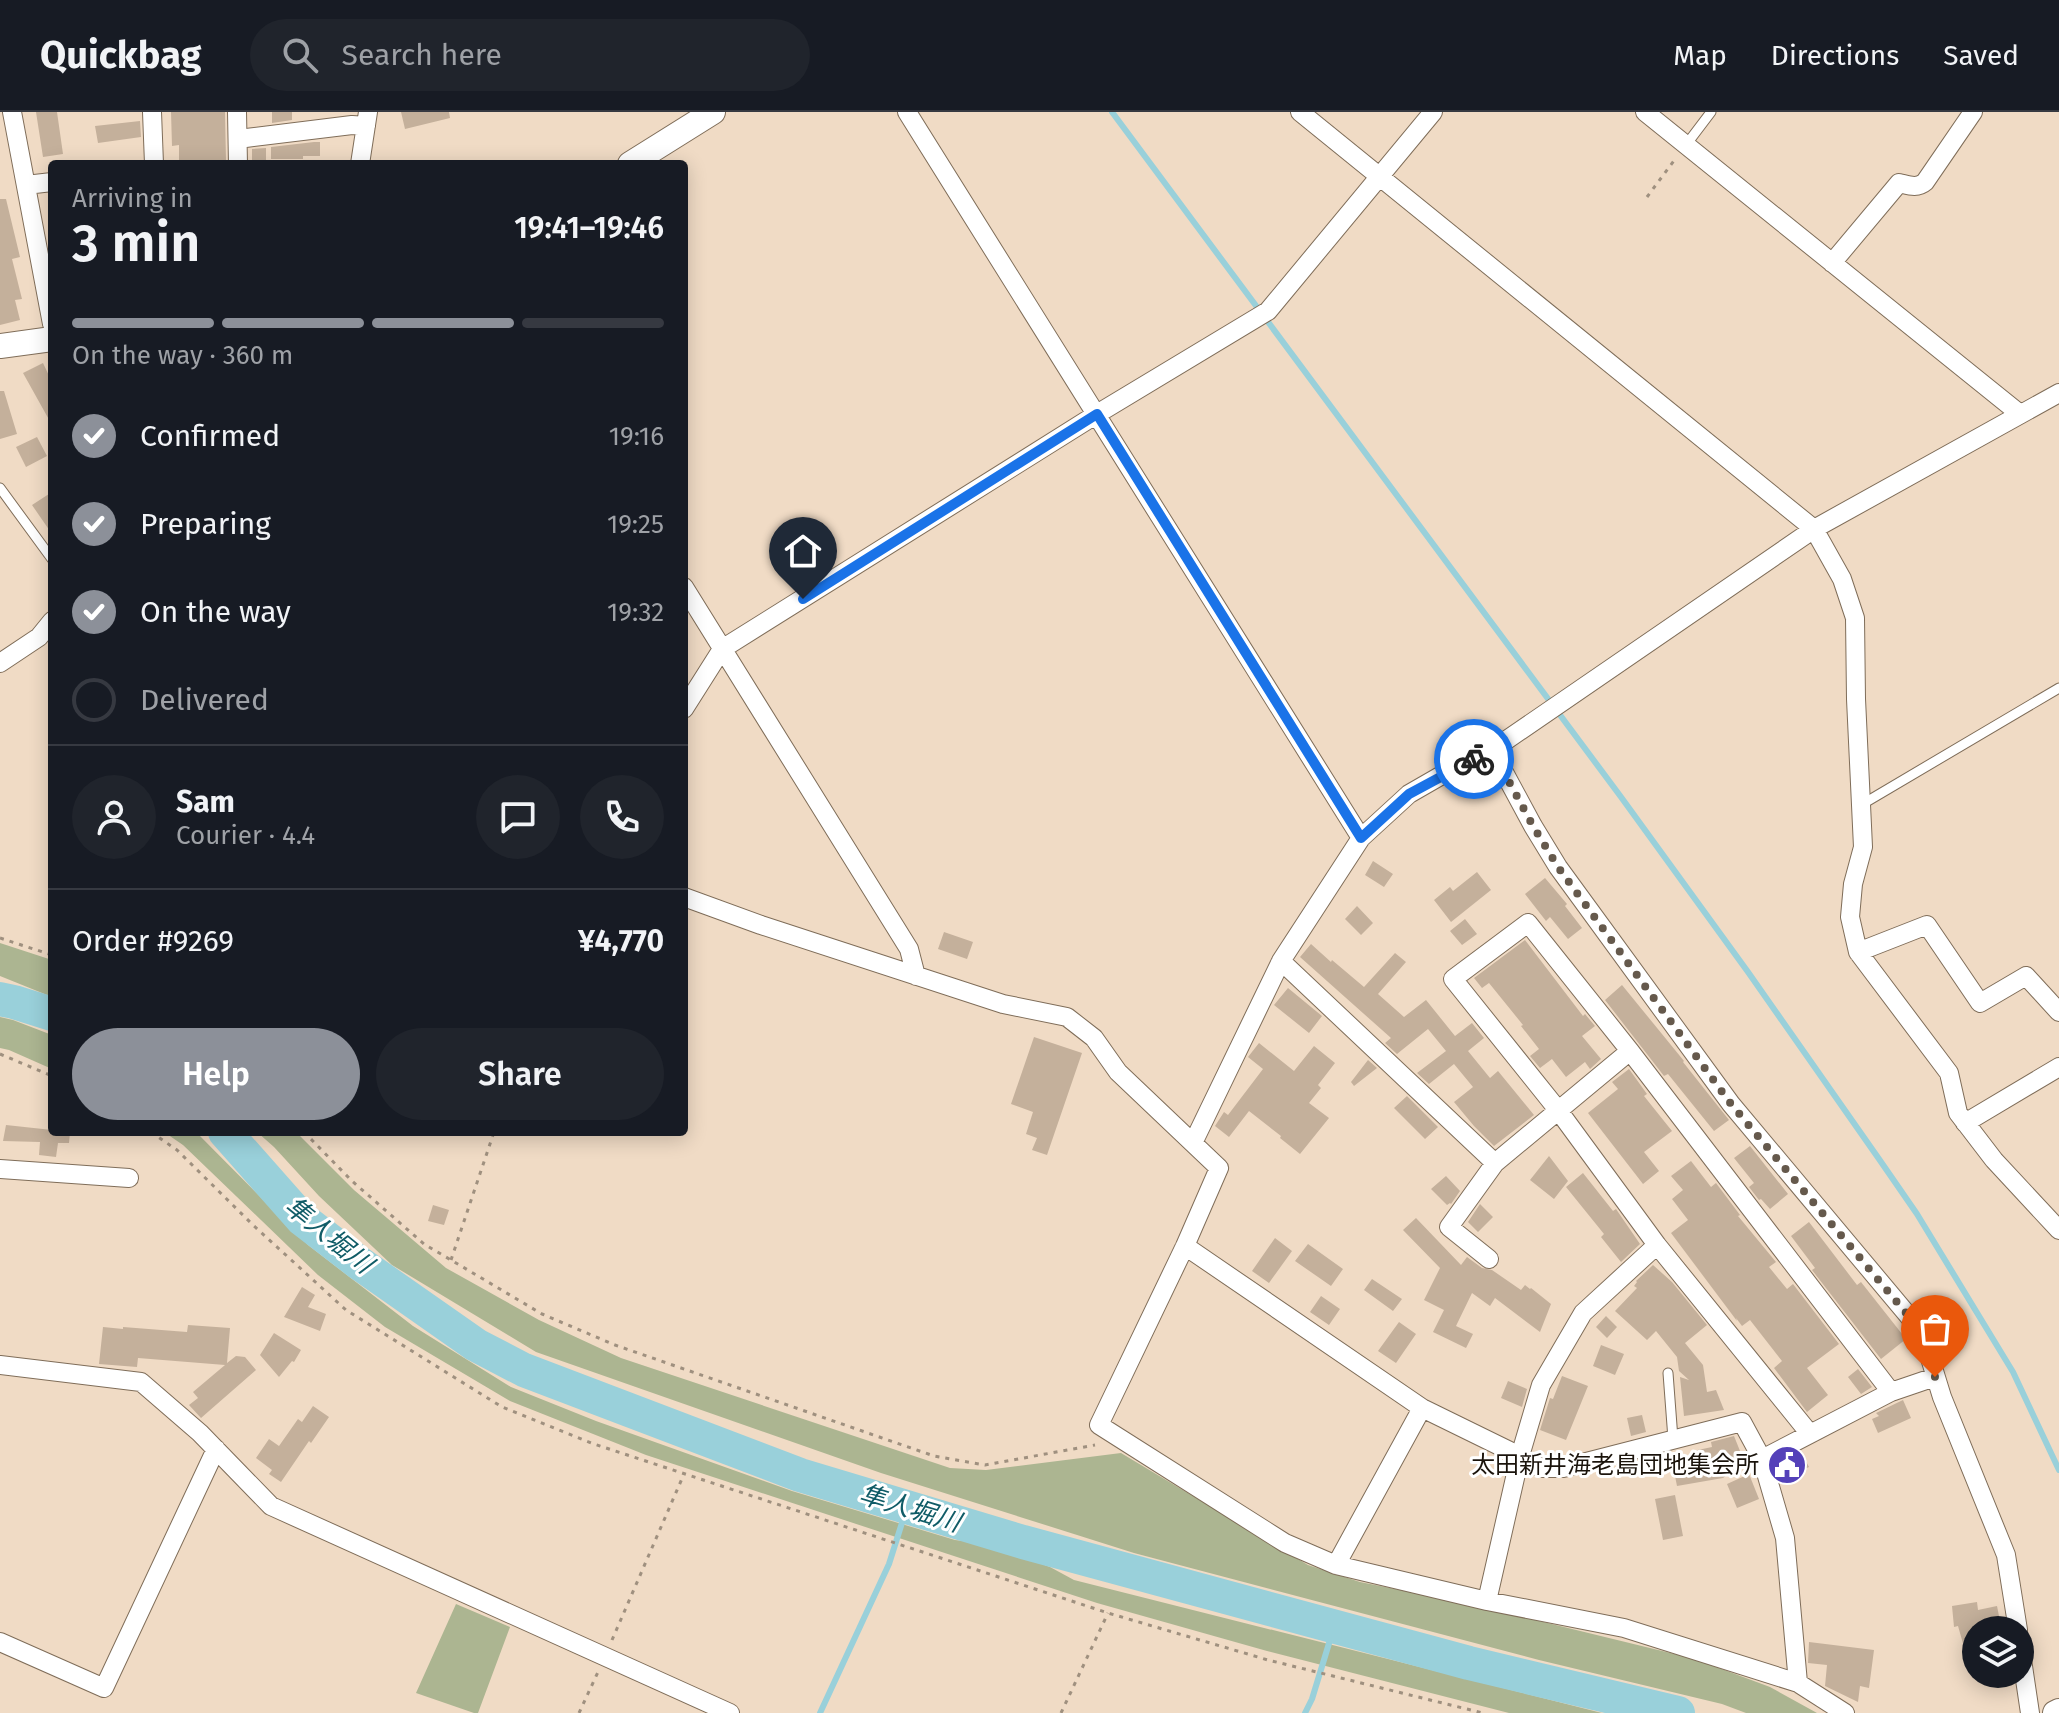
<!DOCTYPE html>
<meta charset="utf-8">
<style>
:root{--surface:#171b24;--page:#20242c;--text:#f1f3f6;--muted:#9ea1a6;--line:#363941;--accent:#8c9099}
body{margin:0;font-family:"Fira Sans","Noto Sans JP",sans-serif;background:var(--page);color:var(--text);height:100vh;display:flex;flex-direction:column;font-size:30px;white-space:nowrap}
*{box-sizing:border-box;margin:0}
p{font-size:26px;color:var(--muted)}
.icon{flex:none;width:44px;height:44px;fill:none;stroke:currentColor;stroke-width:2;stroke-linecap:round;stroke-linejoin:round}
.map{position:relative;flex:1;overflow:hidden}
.drawer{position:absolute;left:48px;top:48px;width:640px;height:976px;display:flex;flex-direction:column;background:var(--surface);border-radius:8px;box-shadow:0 4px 20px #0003}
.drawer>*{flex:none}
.buttons{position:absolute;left:1962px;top:1504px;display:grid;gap:16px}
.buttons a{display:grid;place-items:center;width:72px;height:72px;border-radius:50%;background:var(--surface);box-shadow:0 4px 20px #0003;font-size:40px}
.pin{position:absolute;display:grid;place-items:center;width:68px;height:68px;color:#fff;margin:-82px -34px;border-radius:50% 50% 50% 0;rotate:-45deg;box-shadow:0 0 8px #0007}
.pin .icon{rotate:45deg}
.courier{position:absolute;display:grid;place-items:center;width:80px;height:80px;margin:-40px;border:6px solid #1a73e8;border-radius:50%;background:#fff;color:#222;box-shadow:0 2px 10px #0007}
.summary em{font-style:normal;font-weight:600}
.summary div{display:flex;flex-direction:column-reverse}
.summary{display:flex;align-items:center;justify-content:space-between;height:136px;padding:0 24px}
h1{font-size:52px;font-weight:600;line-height:60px}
.bar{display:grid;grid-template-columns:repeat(4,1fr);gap:12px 8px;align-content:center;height:96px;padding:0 24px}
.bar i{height:10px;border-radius:6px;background:var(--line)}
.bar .on{background:var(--accent)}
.bar p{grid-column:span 4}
.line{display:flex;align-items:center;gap:20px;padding:0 24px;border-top:2px solid var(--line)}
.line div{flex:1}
.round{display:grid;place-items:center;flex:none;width:84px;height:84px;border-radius:42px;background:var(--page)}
ol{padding:0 24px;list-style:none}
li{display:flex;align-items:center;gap:24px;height:88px}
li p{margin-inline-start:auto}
li .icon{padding:8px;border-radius:50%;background:var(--accent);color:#fff;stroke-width:4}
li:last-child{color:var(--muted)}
li i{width:44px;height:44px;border:4px solid var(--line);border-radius:50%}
.cta{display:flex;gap:16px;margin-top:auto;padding:16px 24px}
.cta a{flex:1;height:92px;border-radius:48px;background:var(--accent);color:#fff;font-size:32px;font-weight:600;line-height:92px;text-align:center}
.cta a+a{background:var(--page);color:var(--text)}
header{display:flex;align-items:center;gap:48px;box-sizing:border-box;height:112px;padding:0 40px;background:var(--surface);border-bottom:2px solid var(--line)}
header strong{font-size:38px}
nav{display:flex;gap:44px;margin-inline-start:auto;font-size:28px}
.search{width:560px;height:72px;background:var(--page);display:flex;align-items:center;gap:20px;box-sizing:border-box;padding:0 28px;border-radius:44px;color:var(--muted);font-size:30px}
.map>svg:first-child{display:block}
.green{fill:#acb591}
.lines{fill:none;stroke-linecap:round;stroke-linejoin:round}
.stream{stroke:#99d0da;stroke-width:6}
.river{stroke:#99d0da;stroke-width:34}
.building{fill:#c4b09b}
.lane-casing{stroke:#7f6d59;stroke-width:11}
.street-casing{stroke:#7f6d59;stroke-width:20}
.secondary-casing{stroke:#7f6d59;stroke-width:26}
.path{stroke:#9f907f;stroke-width:3;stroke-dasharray:4 6;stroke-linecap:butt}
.lane{stroke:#fff;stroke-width:9}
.street{stroke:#fff;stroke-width:18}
.secondary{stroke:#fff;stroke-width:24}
.done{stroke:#65594c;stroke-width:8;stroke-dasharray:0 14.4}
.route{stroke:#1a73e8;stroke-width:10}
.labels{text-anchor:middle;stroke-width:6;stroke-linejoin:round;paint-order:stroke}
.poi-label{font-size:24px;fill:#1a130b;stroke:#fff;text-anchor:end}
.water-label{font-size:26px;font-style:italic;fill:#105c67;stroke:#fff}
</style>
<header>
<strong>Quickbag</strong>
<div class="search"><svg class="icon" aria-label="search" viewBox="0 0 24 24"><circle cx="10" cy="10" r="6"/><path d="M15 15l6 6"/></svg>Search here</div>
<nav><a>Map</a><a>Directions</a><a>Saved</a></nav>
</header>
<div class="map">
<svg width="2059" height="1601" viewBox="0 0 2059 1601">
<rect width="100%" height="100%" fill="#f0dbc5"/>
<!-- green -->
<path class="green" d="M0,831L52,848V885L0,864Z
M0,905L13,908L52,923V957L9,938L0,936Z
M164,1020H196L308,1133L413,1214L511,1275L596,1309L792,1379L955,1428L987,1432L1050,1455L1074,1468L1602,1601H1509L1267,1539L1097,1491L646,1343L510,1289L385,1215L318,1163L183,1033Z
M257,1020H296L354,1078L446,1156L539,1208L621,1246L950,1356L986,1358L1121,1341L1308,1453L1360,1470L1466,1491L1695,1547L1770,1575L1817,1601H1746L1722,1592L1539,1548L1134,1441L881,1361L536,1240L392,1153L319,1084L274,1035Z
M456,1492L510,1515L478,1601H474L416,1581Z"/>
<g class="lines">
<!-- stream -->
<path class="stream" d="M1112,0L1621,685L1748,860L1879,1047L1917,1102L2013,1260L2059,1358
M820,1601L889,1452L907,1395
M1305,1601L1312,1587L1334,1515"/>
<!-- river -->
<path class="river" d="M0,887L14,890L52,902
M225,1020L302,1107L359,1151L476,1233L524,1258L800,1363L1023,1430L1469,1551L1678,1601"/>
</g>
<!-- building -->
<path class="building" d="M36,0H57L63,42L43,45Z
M171,0H225L226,49L179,52V33L172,34Z
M272,0H292V8L272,11Z
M401,0H449L450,6L405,17Z
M140,9L141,25L98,31L95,14Z
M314,30H320V44H303V47H271V35Z
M266,36V51L252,50V37Z
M0,87H6L20,145L12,147L22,187L15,188L20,208L0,213Z
M43,251L52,270V313L23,261Z
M0,279H4L17,322L0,327Z
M37,325L47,344L26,355L16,335Z
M52,380V422L32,393Z
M1373,749L1393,762L1384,775L1365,763Z
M1477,760L1491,778L1451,810L1434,788L1450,775L1453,779Z
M1545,766L1567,792L1565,794L1582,816L1568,827L1550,805L1546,809L1525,782Z
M1357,794L1373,811L1361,823L1345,807Z
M1465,807L1477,822L1462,833L1450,819Z
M944,820L973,830L967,847L938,837Z
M1525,828L1583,904L1585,902L1595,914L1582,924L1601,947L1590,957L1585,950L1566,965L1552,947L1540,956L1530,944L1539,937L1521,914L1523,913L1489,871L1482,876L1474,866Z
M1311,832L1331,850L1332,848L1364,875L1395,841L1406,850L1378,882L1404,905L1426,888L1455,924L1472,911L1484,926L1468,939L1490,966L1498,959L1534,1003L1494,1034L1474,1014L1454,990L1473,975L1454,952L1429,972L1417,961L1446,939L1428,917L1397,942L1385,931L1391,926L1300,845Z
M1622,873L1684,949L1683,950L1729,1008L1714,1019L1668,962L1664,964L1605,888Z
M1288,876L1322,904L1309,921L1274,893Z
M1034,925L1082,941L1047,1043L1032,1038L1037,1026L1026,1022L1033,1000L1011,992Z
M1259,931L1294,959L1314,934L1335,951L1318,973L1321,976L1309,991L1329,1006L1300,1042L1280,1026L1281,1024L1249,999L1229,1025L1215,1014L1224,1000L1228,1003L1263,957L1248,945Z
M1368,948L1377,956L1354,974L1351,970Z
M1629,957L1647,982L1644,984L1672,1019L1644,1040L1659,1059L1643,1072L1588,1001L1618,977L1612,970Z
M1407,984L1438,1015L1425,1027L1394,996Z
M6,1013L52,1018V1020H70L69,1031H58L56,1045L39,1043L40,1030L3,1029Z
M1750,1034L1788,1082L1770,1097L1761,1087L1759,1088L1749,1075L1754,1071L1734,1046Z
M1549,1044L1568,1069L1554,1087L1530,1068Z
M1691,1049L1711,1075L1716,1071L1740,1103L1738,1104L1776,1150L1769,1155L1787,1177L1793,1172L1839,1232L1807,1256L1828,1283L1807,1300L1774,1256L1782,1249L1750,1208L1742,1214L1736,1206L1737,1209L1671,1121L1688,1108L1672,1087L1683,1078L1671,1064Z
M1583,1061L1613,1099L1616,1097L1640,1132L1621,1150L1601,1125L1604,1122L1566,1075Z
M1446,1064L1460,1079L1451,1092L1450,1091L1447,1093L1431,1077Z
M1480,1092L1493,1105L1478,1120L1468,1110Z
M433,1093L449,1098L444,1113L428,1109Z
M1416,1106L1461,1153L1467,1145L1482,1156L1492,1158L1521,1178L1525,1173L1530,1177L1531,1176L1551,1192L1540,1220L1495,1186L1490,1194L1472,1181L1456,1214L1473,1222L1466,1236L1433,1220L1444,1198L1424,1188L1440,1156L1403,1118Z
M1809,1110L1857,1173L1861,1170L1906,1227L1881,1247L1812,1158L1815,1156L1791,1124Z
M1275,1126L1292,1139L1269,1171L1252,1159Z
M1308,1132L1343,1157L1331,1174L1295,1149Z
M1653,1153L1672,1170L1707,1213L1685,1231L1703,1253L1707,1280L1716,1278L1724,1298L1684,1304L1680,1265L1689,1268L1679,1259L1677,1245L1656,1219L1647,1228L1615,1199L1637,1176L1634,1174L1637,1170L1636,1169Z
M1372,1167L1402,1187L1393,1199L1364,1178Z
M302,1175L315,1183L308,1195L326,1202L320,1219L284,1205Z
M1321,1184L1340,1197L1329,1213L1310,1200Z
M1606,1204L1617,1215L1607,1226L1596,1215Z
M1399,1210L1416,1222L1396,1251L1378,1239Z
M188,1213L230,1216L227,1251L236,1244L245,1245L256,1258L201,1306L189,1293L198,1286L193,1280L225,1253L138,1246L137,1255L99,1252L103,1215L123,1217V1215L187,1220Z
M274,1221L301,1238L294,1250L292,1249L279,1265L260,1243Z
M1601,1233L1624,1242L1615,1263L1593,1254Z
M1858,1257L1872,1275L1861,1282L1848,1265Z
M1562,1264L1588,1274L1566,1328L1540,1318L1550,1286L1553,1287Z
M1508,1269L1527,1277L1522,1295L1501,1286Z
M1903,1288L1911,1306L1878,1321L1872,1307L1879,1304L1876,1301Z
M313,1294L329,1305L311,1331L309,1329L281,1370L269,1362L272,1358L256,1346L269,1327L279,1334L298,1307L302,1310Z
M1642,1303L1646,1320L1631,1324L1627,1306Z
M1734,1324L1744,1349L1723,1366L1677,1374L1673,1354L1695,1350L1693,1339L1712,1335L1711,1330Z
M1801,1340L1809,1355L1783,1367L1776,1353Z
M1749,1362L1759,1387L1737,1396L1727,1372Z
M1675,1383L1683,1424L1663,1428L1655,1387Z
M1977,1490L1978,1498L1997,1494L2000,1509L1976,1515V1563H1972L1958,1514L1954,1515L1952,1494Z
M1809,1530L1874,1538L1869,1576L1860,1574L1858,1590L1825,1574L1827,1553L1808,1551Z"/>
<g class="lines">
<!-- lane casing -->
<g class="lane-casing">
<path id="lane" d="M1686,33L1711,0
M0,376L52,447
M1861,693L2059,576
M1668,1261L1673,1327"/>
</g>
<!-- street casing -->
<g class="street-casing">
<path id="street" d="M12,0L52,212
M152,0L154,52
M237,0L238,52
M907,0L1361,726
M1300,0L1814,417L1842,467L1855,506L1856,587L1863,735L1853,772L1850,805L1858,840L1949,961L1958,1001L1994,1048L2059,1118
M1645,0L2020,302
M238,27L352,13L366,14
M360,52L368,0
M26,73L52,70
M1832,151L1899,71C1908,73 1917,77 1925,70L1973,0
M684,475L909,837L916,864
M0,551L39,525L52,509
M684,597L722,537L1097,302L1268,199L1433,0
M1492,638L1533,714L1558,755L1731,992L1922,1220L1942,1285L2006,1443L2018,1518
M684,785L761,813L1003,892L1067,905L1094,926L1118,960L1219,1056L1185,1134L1099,1313L1285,1431L1336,1453L1487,1489L1624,1516L1798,1571L1845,1601
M1858,840L1927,813L1980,891L2026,864L2059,900
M1281,849L1495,1051L1630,939
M1965,1011L2059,955
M1193,1031L1281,849L1361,726L1409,682L1442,663L1492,638L1814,417L2059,281
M0,1057L129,1066
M1185,1134L1422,1296L1520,1344L1541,1356H1563L1742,1310L1762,1347
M1489,1147L1449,1115L1495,1051
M0,1253L141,1270L200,1321L271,1394L730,1601
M1810,1322L1657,1133L1558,998L1453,867L1528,811L1630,939L1891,1280L1935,1265
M1336,1453L1422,1296
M1487,1489L1520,1344L1541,1273L1583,1201L1657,1133
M0,1530L104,1576L216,1337
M2020,1534L2030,1601
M1798,1571L1785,1426L1762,1347L1891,1280"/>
</g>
<!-- secondary casing -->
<g class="secondary-casing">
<path id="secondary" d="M630,52L713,0
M0,234L52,227
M2055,1601L2059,1599"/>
</g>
<!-- path -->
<path class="path" d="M1647,85L1676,46
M0,826L52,843
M0,942L52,964
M151,1020L177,1038L253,1113L346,1198L502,1295L591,1331L1108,1501L1268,1548L1483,1601
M304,1020L352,1069L424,1132L542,1202L615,1233L934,1344L985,1353L1095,1333
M451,1148L494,1020
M612,1528L684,1362
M579,1601L598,1560
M1061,1601L1108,1501"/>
<!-- lane -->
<use href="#lane" class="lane"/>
<!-- street -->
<use href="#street" class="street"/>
<!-- secondary -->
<use href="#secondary" class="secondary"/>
</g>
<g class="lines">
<!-- done -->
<path class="done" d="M1474,647L1492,638L1533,714L1558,755L1731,992L1922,1220L1935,1265"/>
<!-- route -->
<path class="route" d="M803,487L1097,302L1361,726L1409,682L1474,647"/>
</g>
<!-- icons -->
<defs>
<g id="civic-disc" transform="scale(2)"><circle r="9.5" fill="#5441b9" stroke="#fff"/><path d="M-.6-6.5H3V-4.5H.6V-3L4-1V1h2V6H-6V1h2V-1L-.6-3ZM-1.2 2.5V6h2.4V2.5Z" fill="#fff"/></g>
</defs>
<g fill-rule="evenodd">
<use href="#civic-disc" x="1787" y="1353"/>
</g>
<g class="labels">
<!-- poi labels -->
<g class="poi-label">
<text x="1759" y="1361">太田新井海老島団地集会所</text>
</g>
<!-- water labels -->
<g class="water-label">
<text transform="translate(329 1123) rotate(39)" y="9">隼人堀川</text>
<text transform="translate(910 1396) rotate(17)" y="9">隼人堀川</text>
</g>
</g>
</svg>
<div class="buttons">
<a><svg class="icon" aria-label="layers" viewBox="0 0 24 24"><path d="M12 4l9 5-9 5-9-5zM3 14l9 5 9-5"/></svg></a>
</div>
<div class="pin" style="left:1935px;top:1265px;background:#ea580c"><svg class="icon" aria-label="bag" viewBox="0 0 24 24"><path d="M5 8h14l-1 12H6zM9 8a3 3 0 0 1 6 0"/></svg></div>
<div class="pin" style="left:803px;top:487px;background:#1f2937"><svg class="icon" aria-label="home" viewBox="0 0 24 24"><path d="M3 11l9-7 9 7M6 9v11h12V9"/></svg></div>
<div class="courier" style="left:1474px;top:647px"><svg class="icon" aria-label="bike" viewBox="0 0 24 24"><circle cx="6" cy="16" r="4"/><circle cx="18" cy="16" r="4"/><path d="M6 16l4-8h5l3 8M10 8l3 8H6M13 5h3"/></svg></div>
<section class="drawer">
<div class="summary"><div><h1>3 min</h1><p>Arriving in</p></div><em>19:41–19:46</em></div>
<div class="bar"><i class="on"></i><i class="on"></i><i class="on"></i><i></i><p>On the way · 360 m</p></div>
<ol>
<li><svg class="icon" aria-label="check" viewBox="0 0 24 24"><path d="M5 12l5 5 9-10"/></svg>Confirmed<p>19:16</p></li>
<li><svg class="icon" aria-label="check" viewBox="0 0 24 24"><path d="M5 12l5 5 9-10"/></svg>Preparing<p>19:25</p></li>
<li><svg class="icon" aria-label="check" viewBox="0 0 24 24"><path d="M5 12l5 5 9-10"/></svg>On the way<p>19:32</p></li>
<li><i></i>Delivered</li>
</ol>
<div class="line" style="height:144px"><a class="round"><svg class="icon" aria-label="person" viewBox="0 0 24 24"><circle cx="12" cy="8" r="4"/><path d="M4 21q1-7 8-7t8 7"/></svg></a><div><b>Sam</b><p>Courier · 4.4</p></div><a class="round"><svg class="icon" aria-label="chat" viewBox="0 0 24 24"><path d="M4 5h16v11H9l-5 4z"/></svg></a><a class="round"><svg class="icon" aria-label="phone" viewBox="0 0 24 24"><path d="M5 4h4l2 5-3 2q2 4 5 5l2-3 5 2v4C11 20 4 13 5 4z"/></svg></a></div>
<div class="line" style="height:104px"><div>Order #9269</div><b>¥4,770</b></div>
<div class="cta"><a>Help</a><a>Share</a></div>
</section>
</div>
